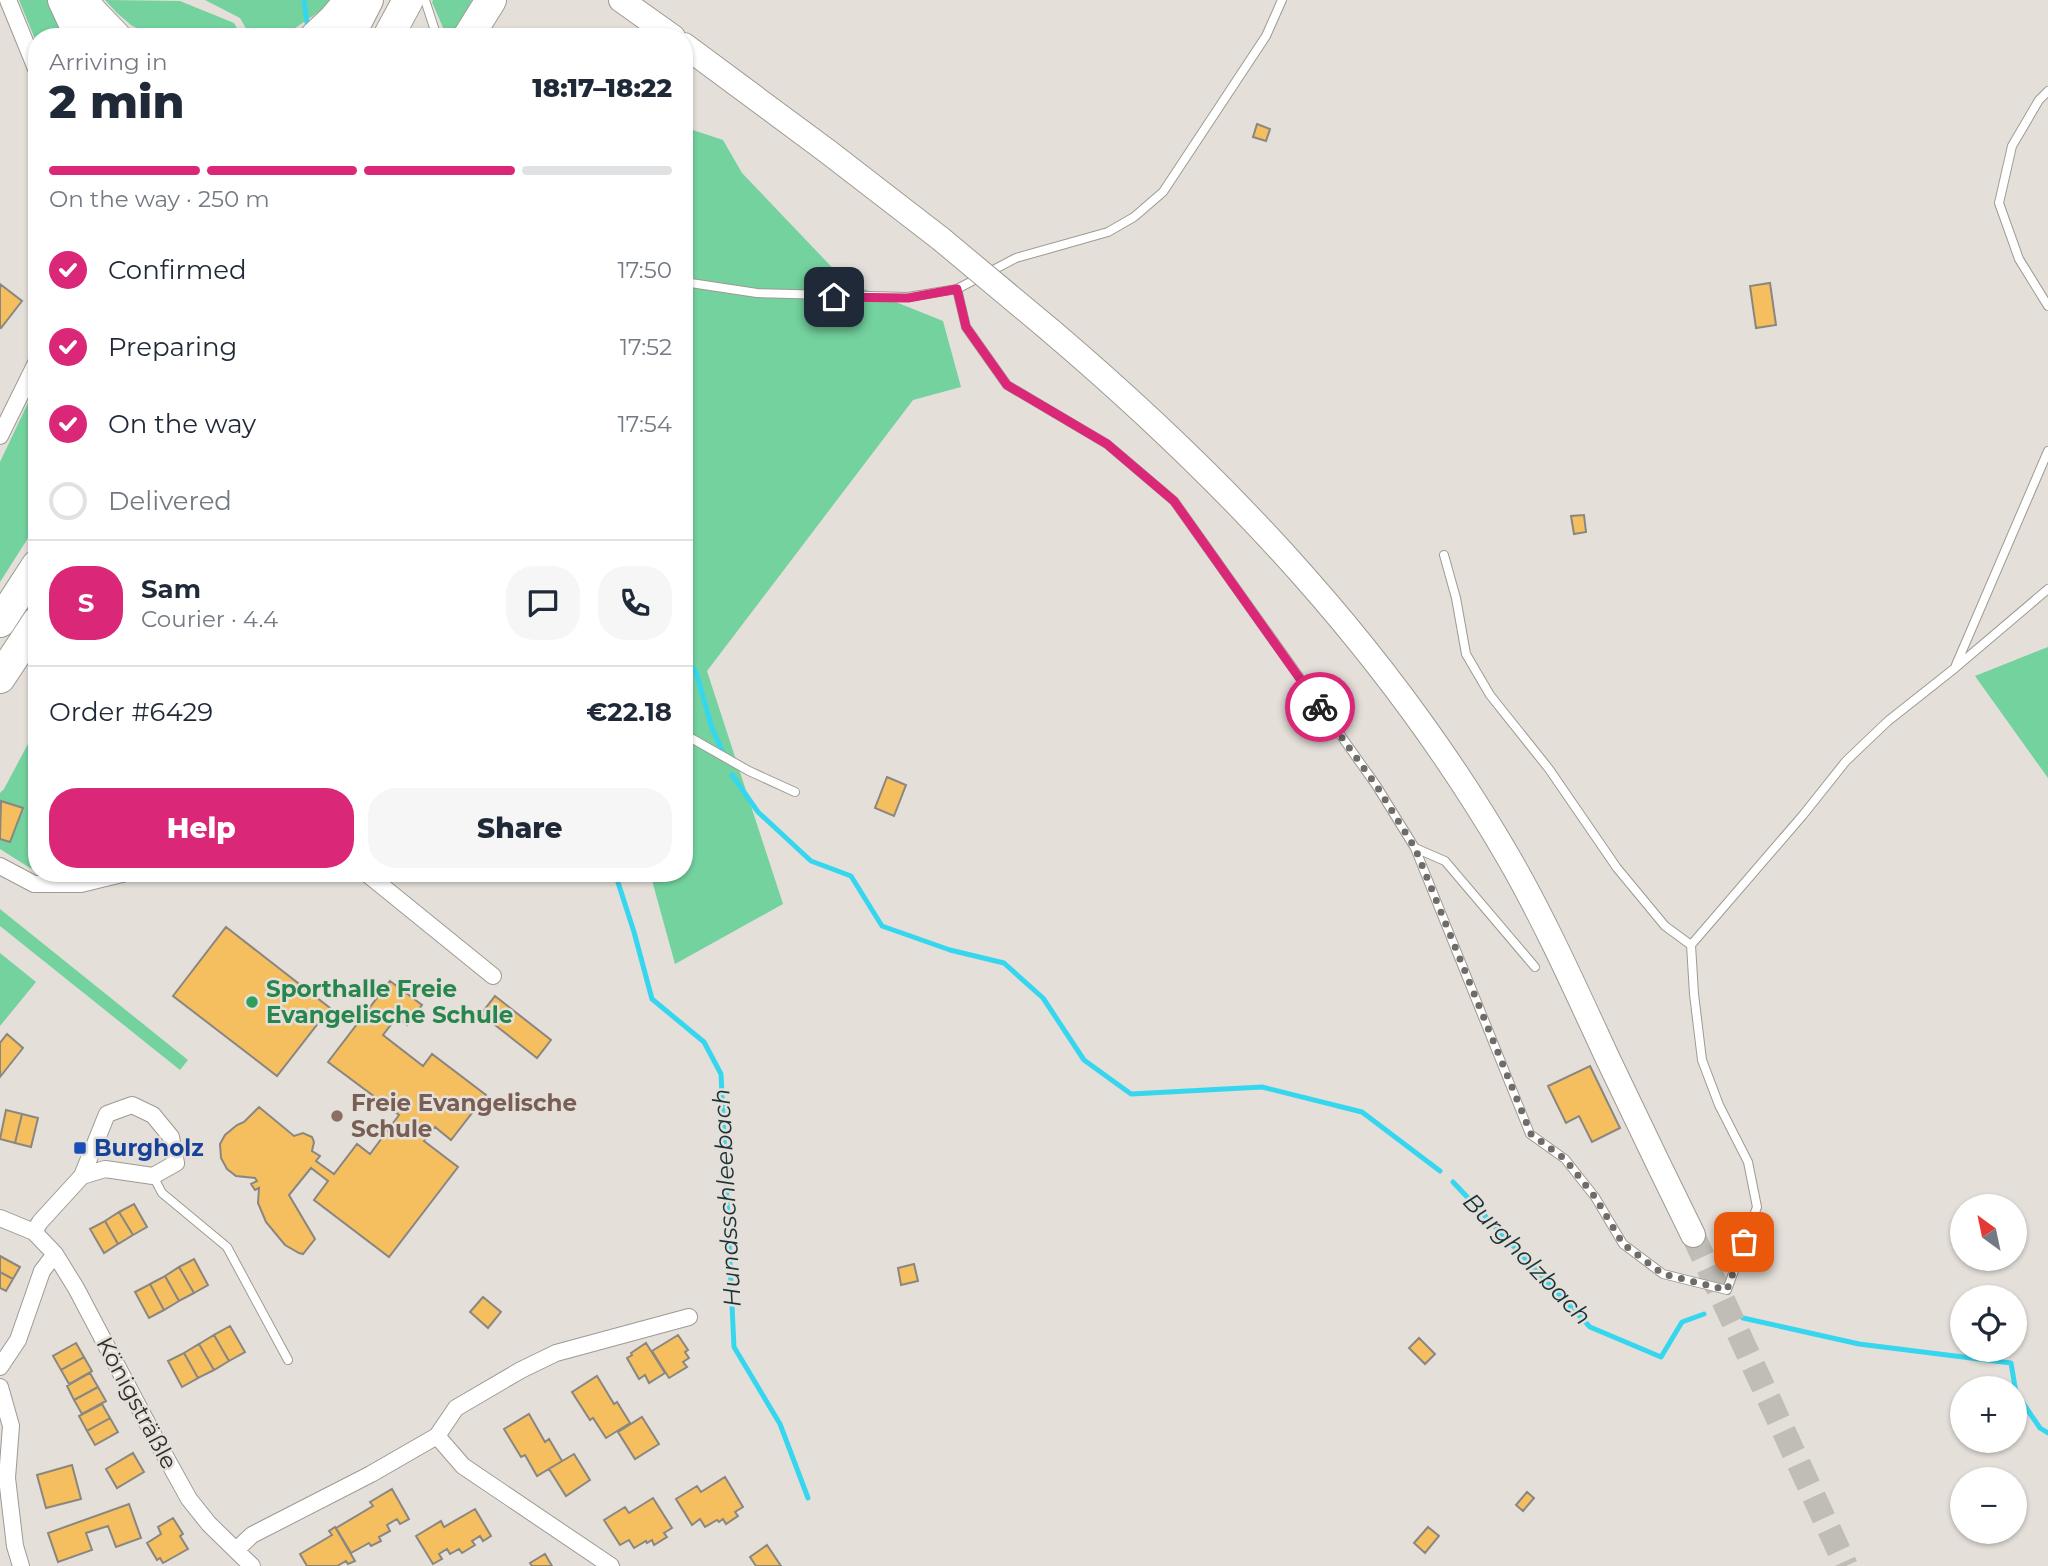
<!DOCTYPE html>
<meta charset="utf-8">
<style>
:root{--surface:#fff;--page:#f6f6f7;--text:#1f2937;--muted:#747a83;--line:#e0e1e3;--accent:#db2777}
body{margin:0;font-family:Montserrat,sans-serif;background:var(--page);color:var(--text);height:100vh;display:flex;flex-direction:column;font-size:26px;white-space:nowrap}
*{box-sizing:border-box;margin:0}
p{font-size:23px;color:var(--muted)}
.icon{flex:none;width:38px;height:38px;fill:none;stroke:currentColor;stroke-width:2;stroke-linecap:round;stroke-linejoin:round}
.map{position:relative;flex:1;overflow:hidden}
.side{position:absolute;left:28px;top:28px;width:665px;height:854px;display:flex;flex-direction:column;background:var(--surface);border-radius:28px;box-shadow:0 2px 5px #0004}
.side>*{flex:none}
.needle{width:46px;rotate:327deg}
.fabs{position:absolute;left:1950px;top:1194px;display:grid;gap:14px}
.fabs a{display:grid;place-items:center;width:77px;height:77px;border-radius:50%;background:var(--surface);box-shadow:0 2px 5px #0004;font-size:35px}
.pin{position:absolute;display:grid;place-items:center;width:60px;height:60px;color:#fff;margin:-30px;border-radius:14px;box-shadow:0 4px 10px #0006}
.courier{position:absolute;display:grid;place-items:center;width:70px;height:70px;margin:-35px;border:5px solid #db2777;border-radius:50%;background:#fff;color:#222;box-shadow:0 2px 9px #0007}
.overview em{font-style:normal;font-weight:800}
.overview div{display:flex;flex-direction:column-reverse}
.overview{display:flex;align-items:center;justify-content:space-between;height:119px;padding:0 21px}
h1{font-size:46px;font-weight:800;line-height:52px}
.bar{display:grid;grid-template-columns:repeat(4,1fr);gap:10px 7px;align-content:center;height:84px;padding:0 21px}
.bar i{height:9px;border-radius:5px;background:var(--line)}
.bar .on{background:var(--accent)}
.bar p{grid-column:span 4}
.line{display:flex;align-items:center;gap:18px;padding:0 21px;border-top:2px solid var(--line)}
.line div{flex:1}
.round{display:grid;place-items:center;flex:none;width:74px;height:74px;border-radius:28px;background:var(--page)}
ol{padding:0 21px;list-style:none}
li{display:flex;align-items:center;gap:21px;height:77px}
li p{margin-inline-start:auto}
li .icon{padding:7px;border-radius:50%;background:var(--accent);color:#fff;stroke-width:4}
li:last-child{color:var(--muted)}
li i{width:38px;height:38px;border:4px solid var(--line);border-radius:50%}
.button{display:flex;gap:14px;margin-top:auto;padding:14px 21px}
.button a{flex:1;height:80px;border-radius:28px;background:var(--accent);color:#fff;font-size:28px;font-weight:800;line-height:80px;text-align:center}
.button a+a{background:var(--page);color:var(--text)}
.map>svg:first-child{display:block}
.green{fill:#73d29e}
.lines{fill:none;stroke-linecap:round;stroke-linejoin:round}
.stream{stroke:#36d7ee;stroke-width:5}
.building{fill:#f5bf5f;stroke:#8a8680;stroke-width:2}
.primary-tunnel{stroke:#c0bcb6;stroke-width:24;stroke-dasharray:24 12;stroke-linecap:butt}
.lane-casing{stroke:#9e9a93;stroke-width:10}
.street-casing{stroke:#9e9a93;stroke-width:18}
.primary-casing{stroke:#9e9a93;stroke-width:26}
.highway-casing{stroke:#9e9a93;stroke-width:32}
.lane{stroke:#fff;stroke-width:8}
.street{stroke:#fff;stroke-width:16}
.primary{stroke:#fff;stroke-width:24}
.highway{stroke:#fff;stroke-width:30}
.primary-bridge-casing{stroke:#9e9a93;stroke-width:26;stroke-linecap:butt}
.primary-bridge{stroke:#fff;stroke-width:24}
.done{stroke:#6f6c68;stroke-width:7;stroke-dasharray:0 12.6}
.route{stroke:#db2777;stroke-width:9}
.leisure-dot{fill:#2e9e5b;stroke:#e4dfd9;stroke-width:2.5}
.education-dot{fill:#8d6e63;stroke:#e4dfd9;stroke-width:2.5}
.transit-dot{fill:#1a4fb4;stroke:#e4dfd9;stroke-width:2.5}
.labels{text-anchor:middle;stroke-width:5;stroke-linejoin:round;paint-order:stroke}
.leisure-label{font-size:23px;font-weight:bold;fill:#27864d;stroke:#e4dfd9;text-anchor:start}
.education-label{font-size:23px;font-weight:bold;fill:#785e54;stroke:#e4dfd9;text-anchor:start}
.transit-label{font-size:23px;font-weight:bold;fill:#164399;stroke:#e4dfd9;text-anchor:start}
.street-label{font-size:23px;fill:#302e2b;stroke:#e4dfd9}
.water-label{font-size:24px;font-style:italic;fill:#1a3337;stroke:#e4dfd9}
</style>
<div class="map">
<svg width="2048" height="1566" viewBox="0 0 2048 1566">
<rect width="100%" height="100%" fill="#e4dfd9"/>
<!-- green -->
<path class="green" d="M19,0H51L69,37H37V44Z
M105,0L180,1L234,23L242,37H152L131,25L117,13Z
M205,0H331L323,9L282,37H251L240,18Z
M433,0H472L451,37H447L432,2Z
M684,127L723,140L742,173L846,282L943,321L961,387L913,400L707,671L783,904L675,964L650,873H684Z
M37,384V524L0,582V462Z
M2048,647V778L1975,676Z
M37,727V869L30,868L0,849V793L4,789Z
M0,909L188,1060L180,1070L0,926Z
M0,953L36,982L0,1026Z"/>
<g class="lines">
<!-- stream -->
<path class="stream" d="M304,0L308,30
M684,657L696,672L712,728L724,755
M732,775L758,812L811,861L851,876L882,926L950,950L1004,963L1043,998L1084,1060L1131,1094L1262,1087L1362,1112L1440,1171
M615,873L634,932L652,999L704,1042L721,1074L734,1347L780,1424L808,1498
M1453,1182L1590,1327L1661,1357L1682,1322L1704,1314
M1743,1318L1859,1344L2011,1363L2016,1393L2040,1428L2048,1433"/>
</g>
<!-- building -->
<path class="building" d="M1257,124L1270,129L1266,141L1253,137Z
M1770,283L1776,325L1756,328L1750,286Z
M0,284L22,301L1,328L0,327Z
M1584,515L1586,532L1574,534L1571,516Z
M887,777L906,785L894,816L875,808Z
M1,801L23,808L10,842L0,839Z
M226,927L330,1008L277,1076L173,996Z
M390,981L422,1005L407,1025L397,1017L383,1035L423,1066L432,1054L486,1095L451,1140L435,1127L424,1141L458,1167L389,1257L314,1200L328,1181L311,1168L289,1195L315,1239L303,1254L299,1253L285,1245L266,1222L258,1203L259,1188L255,1190L251,1184L257,1181L255,1178L236,1176L227,1169L221,1158L220,1144L225,1135L237,1125L244,1122L259,1107L294,1136L303,1133L312,1137L314,1142L312,1151L320,1156L316,1161L334,1174L357,1144L370,1154L399,1115L328,1062Z
M495,996L551,1040L537,1058L481,1014Z
M7,1034L23,1048L0,1077V1043Z
M1590,1066L1620,1128L1592,1142L1579,1116L1566,1123L1548,1086Z
M6,1110L22,1114L15,1143L0,1139Z
M22,1114L38,1118L31,1147L15,1143Z
M134,1204L147,1227L133,1235L119,1212Z
M119,1212L133,1235L118,1244L105,1221Z
M105,1221L118,1244L104,1253L90,1229Z
M0,1256L20,1267L13,1279L0,1272Z
M194,1259L208,1285L194,1293L179,1267Z
M914,1264L918,1281L901,1285L898,1268Z
M179,1267L194,1293L179,1301L165,1276Z
M0,1272L13,1279L6,1291L0,1288Z
M165,1276L179,1301L164,1310L150,1284Z
M150,1284L164,1310L149,1318L135,1292Z
M483,1297L501,1312L488,1328L470,1312Z
M230,1326L245,1352L229,1361L214,1335Z
M214,1335L229,1361L214,1370L199,1344Z
M678,1335L688,1350L685,1352L689,1358L683,1362L687,1367L669,1378L652,1351Z
M1419,1338L1435,1354L1425,1364L1409,1348Z
M76,1343L84,1357L61,1370L53,1356Z
M646,1343L665,1373L649,1383L645,1375L639,1379L627,1358L632,1355L631,1353Z
M199,1344L214,1370L198,1378L184,1353Z
M184,1353L198,1378L182,1387L168,1361Z
M84,1357L92,1371L69,1384L61,1370Z
M90,1373L98,1387L74,1400L67,1386Z
M597,1376L614,1404L617,1402L630,1423L606,1438L593,1418L590,1420L572,1392Z
M98,1387L106,1401L82,1414L74,1400Z
M102,1404L110,1418L87,1431L79,1416Z
M529,1414L545,1442L549,1439L562,1461L537,1476L525,1455L521,1457L504,1429Z
M642,1417L659,1444L635,1459L618,1432Z
M110,1418L118,1432L95,1445L87,1431Z
M133,1453L144,1472L117,1488L106,1469Z
M574,1454L590,1480L566,1496L549,1469Z
M72,1465L81,1499L46,1508L37,1475Z
M725,1477L743,1507L735,1512L738,1516L726,1524L723,1519L719,1522L717,1520L705,1527L700,1519L692,1525L676,1499L697,1486L701,1492Z
M392,1489L409,1519L400,1524L397,1519L387,1525L390,1531L379,1537L381,1541L371,1546L369,1543L351,1553L336,1528L373,1506L370,1502Z
M1527,1492L1534,1498L1523,1511L1516,1505Z
M653,1498L672,1528L664,1533L667,1537L654,1545L652,1540L647,1543L646,1541L634,1548L629,1540L620,1545L604,1520L625,1507L629,1513Z
M129,1504L141,1538L116,1547L108,1526L86,1533L92,1550L58,1562L48,1533Z
M475,1509L491,1536L483,1541L480,1536L472,1541L475,1545L462,1553L459,1549L450,1554L447,1549L439,1554L442,1559L433,1564L416,1536L441,1521L444,1527Z
M173,1518L183,1534L180,1536L188,1549L163,1563L160,1558L157,1560L147,1543L161,1534L158,1527Z
M335,1527L355,1561L348,1564L346,1561L337,1566H307L300,1554L332,1535L329,1531Z
M1428,1527L1439,1536L1425,1553L1414,1543Z
M767,1545L781,1566H756L750,1557Z
M545,1554L552,1566H532L530,1563Z"/>
<g class="lines">
<!-- primary-tunnel -->
<path class="primary-tunnel" d="M1693,1235L1846,1566"/>
<!-- lane casing -->
<g class="lane-casing">
<path id="lane" d="M425,0L437,37
M2048,91L2039,100L2012,146L1999,203L2019,259L2048,306
M684,282L757,293L908,297L957,289L1016,258L1108,232L1134,217L1163,192L1266,36L1282,0
M957,289L966,327L1007,385L1107,444L1174,501L1376,785L1415,848L1530,1134L1565,1159L1595,1197L1623,1244L1663,1274L1727,1290L1757,1207L1748,1162L1719,1105L1702,1060L1694,994L1691,945L1803,815L1846,761L1888,721L1955,668L2048,589
M1444,555L1456,598L1466,654L1490,695L1549,769L1617,868L1665,926L1691,945
M1956,665L2048,451
M684,734L749,771L795,792
M1415,848L1445,861L1535,967
M153,1176L162,1193L227,1247L288,1360"/>
</g>
<!-- street casing -->
<g class="street-casing">
<path id="street" d="M8,0L37,71
M0,436L37,361
M0,866L34,884H81L126,873
M366,873L493,976
M0,1218L34,1232L55,1254L76,1288L154,1436L189,1499L209,1524L252,1566
M34,1232L40,1222L82,1176L107,1114L132,1105L153,1115L171,1137L176,1163L153,1176L105,1169L82,1176
M0,1367L18,1340L42,1271L55,1254
M0,1387L11,1426L7,1478L15,1546L21,1566
M437,1436L463,1466L611,1566
M236,1550L252,1535L371,1474L437,1436L456,1408L521,1370L556,1353L689,1317"/>
</g>
<!-- primary casing -->
<g class="primary-casing">
<path id="primary" d="M621,0L673,37
M684,45L827,151L941,239
M1050,330C1230,483 1391,654 1510,860C1546,923 1576,990 1607,1057C1635,1116 1664,1176 1693,1235"/>
</g>
<!-- highway casing -->
<g class="highway-casing">
<path id="highway" d="M63,0L80,37
M84,0L91,11L116,37
M315,37L333,20L350,0
M349,37L368,0
M388,37L408,0
M468,37L491,0
M0,622L37,565
M0,678L37,622"/>
</g>
<!-- lane -->
<use href="#lane" class="lane"/>
<!-- street -->
<use href="#street" class="street"/>
<!-- primary -->
<use href="#primary" class="primary"/>
<!-- highway -->
<use href="#highway" class="highway"/>
<!-- primary-bridge casing -->
<g class="primary-bridge-casing">
<path id="primary-bridge" d="M941,239L1050,330"/>
</g>
<!-- primary-bridge -->
<use href="#primary-bridge" class="primary-bridge"/>
</g>
<g class="lines">
<!-- done -->
<path class="done" d="M1320,707L1376,785L1415,848L1531,1134L1565,1159L1595,1197L1623,1244L1663,1274L1727,1290L1744,1242"/>
<!-- route -->
<path class="route" d="M834,297L908,298L957,289L966,327L1007,385L1107,444L1174,501L1320,707"/>
</g>
<!-- markers -->
<circle class="leisure-dot" cx="252" cy="1002" r="7"/>
<circle class="education-dot" cx="337" cy="1116" r="7"/>
<rect class="transit-dot" x="73" y="1141" width="14" height="14" rx="3.5"/>
<g class="labels">
<!-- leisure labels -->
<g class="leisure-label">
<text x="266" y="997">Sporthalle Freie<tspan x="266" dy="26">Evangelische Schule</tspan></text>
</g>
<!-- education labels -->
<g class="education-label">
<text x="351" y="1111">Freie Evangelische<tspan x="351" dy="26">Schule</tspan></text>
</g>
<!-- transit labels -->
<g class="transit-label">
<text x="94" y="1156">Burgholz</text>
</g>
<!-- street labels -->
<g class="street-label">
<text transform="translate(137 1403) rotate(62)" y="8">Königsträßle</text>
</g>
<!-- water labels -->
<g class="water-label">
<text transform="translate(727 1198) rotate(-93)" y="8">Hundsschleebach</text>
<text transform="translate(1527 1259) rotate(46)" y="8">Burgholzbach</text>
</g>
</g>
</svg>
<div class="fabs">
<a><svg class="needle" viewBox="-14 -14 28 28"><path d="M0-13l5 13h-10z" fill="#e53935"/><path d="M0 13l5-13h-10z" fill="#747a83"/></svg></a>
<a><svg class="icon" aria-label="locate" viewBox="0 0 24 24"><circle cx="12" cy="12" r="6"/><path d="M12 2v4M12 18v4M2 12h4M18 12h4"/></svg></a>
<a>+</a>
<a>−</a>
</div>
<div class="pin" style="left:1744px;top:1242px;background:#ea580c"><svg class="icon" aria-label="bag" viewBox="0 0 24 24"><path d="M5 8h14l-1 12H6zM9 8a3 3 0 0 1 6 0"/></svg></div>
<div class="pin" style="left:834px;top:297px;background:#1f2937"><svg class="icon" aria-label="home" viewBox="0 0 24 24"><path d="M3 11l9-7 9 7M6 9v11h12V9"/></svg></div>
<div class="courier" style="left:1320px;top:707px"><svg class="icon" aria-label="bike" viewBox="0 0 24 24"><circle cx="6" cy="16" r="4"/><circle cx="18" cy="16" r="4"/><path d="M6 16l4-8h5l3 8M10 8l3 8H6M13 5h3"/></svg></div>
<section class="side">
<div class="overview"><div><h1>2 min</h1><p>Arriving in</p></div><em>18:17–18:22</em></div>
<div class="bar"><i class="on"></i><i class="on"></i><i class="on"></i><i></i><p>On the way · 250 m</p></div>
<ol>
<li><svg class="icon" aria-label="check" viewBox="0 0 24 24"><path d="M5 12l5 5 9-10"/></svg>Confirmed<p>17:50</p></li>
<li><svg class="icon" aria-label="check" viewBox="0 0 24 24"><path d="M5 12l5 5 9-10"/></svg>Preparing<p>17:52</p></li>
<li><svg class="icon" aria-label="check" viewBox="0 0 24 24"><path d="M5 12l5 5 9-10"/></svg>On the way<p>17:54</p></li>
<li><i></i>Delivered</li>
</ol>
<div class="line" style="height:126px"><b class="round" style="background:var(--accent);color:#fff">S</b><div><b>Sam</b><p>Courier · 4.4</p></div><a class="round"><svg class="icon" aria-label="chat" viewBox="0 0 24 24"><path d="M4 5h16v11H9l-5 4z"/></svg></a><a class="round"><svg class="icon" aria-label="phone" viewBox="0 0 24 24"><path d="M5 4h4l2 5-3 2q2 4 5 5l2-3 5 2v4C11 20 4 13 5 4z"/></svg></a></div>
<div class="line" style="height:91px"><div>Order #6429</div><b>€22.18</b></div>
<div class="button"><a>Help</a><a>Share</a></div>
</section>
</div>
